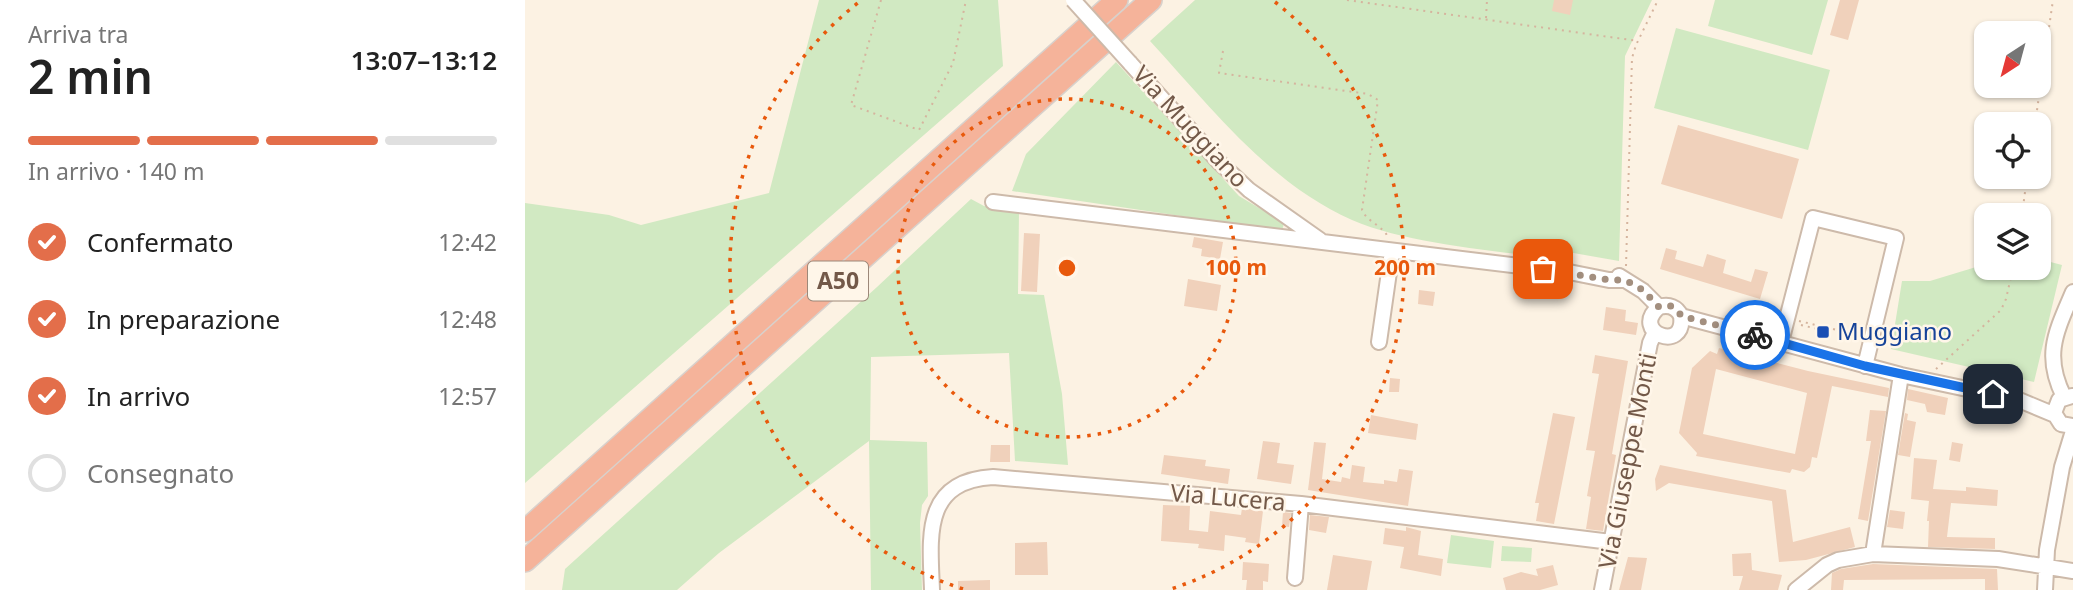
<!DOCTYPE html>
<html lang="it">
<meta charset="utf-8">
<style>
:root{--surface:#fff;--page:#f2f2f2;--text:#222;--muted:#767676;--line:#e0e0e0;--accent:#e36e4a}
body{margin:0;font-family:"Noto Sans",sans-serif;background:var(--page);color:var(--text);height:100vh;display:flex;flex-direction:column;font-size:26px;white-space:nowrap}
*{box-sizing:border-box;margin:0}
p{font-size:23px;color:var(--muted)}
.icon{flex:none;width:38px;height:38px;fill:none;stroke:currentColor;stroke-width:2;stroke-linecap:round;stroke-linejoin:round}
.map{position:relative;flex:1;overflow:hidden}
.details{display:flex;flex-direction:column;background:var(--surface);width:525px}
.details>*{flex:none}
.needle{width:46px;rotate:216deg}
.tools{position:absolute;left:1449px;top:21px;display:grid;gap:14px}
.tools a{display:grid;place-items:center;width:77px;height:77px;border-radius:14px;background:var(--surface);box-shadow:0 2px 5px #0004;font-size:35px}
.pin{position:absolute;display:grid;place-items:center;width:60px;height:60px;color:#fff;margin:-30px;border-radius:14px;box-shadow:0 4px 10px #0006}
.courier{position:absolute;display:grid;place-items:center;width:70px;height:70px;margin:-35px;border:5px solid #1a73e8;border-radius:50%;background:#fff;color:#222;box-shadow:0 2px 9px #0007}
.overview em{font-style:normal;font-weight:600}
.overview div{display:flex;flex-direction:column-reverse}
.overview{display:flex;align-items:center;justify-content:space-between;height:119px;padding:0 28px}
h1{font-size:46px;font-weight:600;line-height:52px}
.bar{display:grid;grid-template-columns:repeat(4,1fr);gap:10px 7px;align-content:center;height:84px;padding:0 28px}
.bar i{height:9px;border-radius:5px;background:var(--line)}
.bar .selected{background:var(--accent)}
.bar p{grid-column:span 4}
ol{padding:0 28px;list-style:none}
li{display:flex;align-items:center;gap:21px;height:77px}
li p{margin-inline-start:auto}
li .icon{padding:7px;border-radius:50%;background:var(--accent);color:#fff;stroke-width:4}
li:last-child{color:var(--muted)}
li i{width:38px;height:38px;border:4px solid var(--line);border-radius:50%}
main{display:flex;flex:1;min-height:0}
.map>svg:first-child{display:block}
.green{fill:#d1e9c2}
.building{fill:#f0d1bb;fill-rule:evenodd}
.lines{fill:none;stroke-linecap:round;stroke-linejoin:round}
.minor-casing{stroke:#cdbaaa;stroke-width:18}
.highway-casing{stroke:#d8d1cc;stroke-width:24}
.path{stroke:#d5b49e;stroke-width:2;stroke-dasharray:2 5;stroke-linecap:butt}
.minor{stroke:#fff;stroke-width:14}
.highway{stroke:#f5b39a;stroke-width:21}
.minor-bridge-casing{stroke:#cdbaaa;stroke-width:18;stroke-linecap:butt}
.minor-bridge{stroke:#fff;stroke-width:14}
.done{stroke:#a38f7f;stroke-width:7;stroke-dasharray:0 12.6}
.route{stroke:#1a73e8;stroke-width:9}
.ring{fill:none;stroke:#e8590c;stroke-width:3.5;stroke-dasharray:3.5 7}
.transit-dot{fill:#1a4fb4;stroke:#fff6e9;stroke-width:2.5}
.labels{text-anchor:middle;stroke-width:5;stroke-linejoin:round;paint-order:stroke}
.shield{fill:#fff6e9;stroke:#9d8879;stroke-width:2}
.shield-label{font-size:23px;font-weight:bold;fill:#735949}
.street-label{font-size:24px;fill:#735949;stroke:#fff6e9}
.transit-label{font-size:24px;fill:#164399;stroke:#fff6e9;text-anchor:start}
.centre{fill:#e8590c;stroke:#fff6e9;stroke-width:3.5}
.ring-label{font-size:21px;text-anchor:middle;font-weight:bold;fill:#e8590c;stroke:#fff6e9;stroke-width:5;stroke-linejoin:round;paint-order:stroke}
</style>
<main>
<section class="details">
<div class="overview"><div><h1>2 min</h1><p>Arriva tra</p></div><em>13:07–13:12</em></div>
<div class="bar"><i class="selected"></i><i class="selected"></i><i class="selected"></i><i></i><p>In arrivo · 140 m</p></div>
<ol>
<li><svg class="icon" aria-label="check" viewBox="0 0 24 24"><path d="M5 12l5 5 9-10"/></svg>Confermato<p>12:42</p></li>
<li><svg class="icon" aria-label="check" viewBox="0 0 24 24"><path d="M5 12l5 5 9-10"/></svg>In preparazione<p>12:48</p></li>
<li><svg class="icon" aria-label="check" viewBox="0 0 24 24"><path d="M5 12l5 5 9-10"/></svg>In arrivo<p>12:57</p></li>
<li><i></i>Consegnato</li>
</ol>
</section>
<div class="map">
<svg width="1548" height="590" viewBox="0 0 1548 590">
<rect width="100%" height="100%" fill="#fcf2e3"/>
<!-- green -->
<path class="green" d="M294,0H473L478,66L0,483V203L84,215L116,225L244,193Z
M670,0H1127L1100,56L1094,261L1037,251L1035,260C971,250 885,245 827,220C743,183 685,106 625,41Z
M1190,0H1303L1287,55L1183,26Z
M1151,28L1305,70L1283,150L1129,108Z
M591,62L714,196L759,223L757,231L487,191L501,154Z
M446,199L459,206L494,211L493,294L519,295L537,394L543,465L490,461L484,353L346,357L345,440L402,442L403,496L397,505L395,523L397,590H346L344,441L194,553L152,590H37L40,569L352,287Z
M1514,259L1537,265L1509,382L1366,349L1377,281H1405L1461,264V268H1514Z
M926,535L969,541L966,568L922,563Z
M977,546L1007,548L1006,562L976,561Z"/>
<!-- building -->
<path class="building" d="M1029,0H1048L1045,15L1027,11Z
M1315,0H1334L1323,40L1305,35Z
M1153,125L1274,159L1257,219L1136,184Z
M499,233L515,234L512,292L496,291Z
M669,237L698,242L695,259L676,256L677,249L667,247Z
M1141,248L1152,251L1150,259L1178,267L1182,254L1201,260L1198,273L1226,282L1230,269L1243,272L1235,299L1135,269Z
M663,279L696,285L692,311L659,306Z
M894,290L910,292L908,306L893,304Z
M1081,307L1101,310L1100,321L1113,323L1111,335L1078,330Z
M1194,348L1283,371L1364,388L1363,397L1307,386L1292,458L1287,457L1285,467L1279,472L1267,469L1265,473L1171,456L1172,453L1154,433L1167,368L1185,351L1192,354ZM1191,369L1282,393L1270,454L1178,434Z
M1070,355L1103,361L1087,454L1091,455L1078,531L1061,529L1066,497L1062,496L1070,451L1061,450L1074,374L1067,373Z
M865,378L875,379L874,392H864Z
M1383,389L1423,398L1420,415L1402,412L1400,404L1382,400Z
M1345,410L1361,411L1343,521L1333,519L1346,441H1341Z
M1028,413L1050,417L1029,524L1011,521L1014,503H1010Z
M1380,413L1383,414L1382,420L1391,422L1385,457L1373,455Z
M846,415L893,424L891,440L843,433Z
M738,441L755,443L752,463L769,465L766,484L732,479Z
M789,442L801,443L797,479L816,482L817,477L825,479L827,465L840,467L838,482L859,484V480L872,482L874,469L888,471L883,506L783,490Z
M1427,442L1438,444L1435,462L1424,460Z
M466,445H485V462H465Z
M639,455L681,460L680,466L705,469L703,484L636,474Z
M1389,458L1412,460L1408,489L1441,491V487L1473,490L1472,506L1426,503L1422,537L1470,538V549L1403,547L1404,521H1402L1404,501L1386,499Z
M1135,465L1261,490L1268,542L1325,527L1330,547L1281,560L1254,562L1247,501L1144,483L1131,491L1130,479Z
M638,505L665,506L664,530L683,532L685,511L716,515L717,508L738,511L734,544L720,542L721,538L700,535L699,551L673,548L674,544L636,541Z
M1365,510L1380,512L1378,529L1362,527Z
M758,512L766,513L764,527L757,526Z
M785,515L804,517L801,533L784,530Z
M881,527L896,531L893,555L918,559L916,576L875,568L879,547L858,544L860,528L881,531Z
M522,542L523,575H490V543Z
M1226,553L1227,570L1257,575L1253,590H1214L1218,576H1208L1207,554Z
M808,555L847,561L842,590H802Z
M1103,557L1122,558L1116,590H1094Z
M718,562L744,564L743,582L738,581V590H721L722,580H717Z
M1348,564L1472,569L1473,590H1460V579L1319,580L1318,590H1306L1307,573L1316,569Z
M1028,565L1033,585L1015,590H981L978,578L996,572L1013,576L1011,569Z
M465,580V590H433V581Z"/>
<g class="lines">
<!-- minor casing -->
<g class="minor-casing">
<path id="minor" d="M605,63L694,162L724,190L795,240
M468,202L1044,272L1084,280H1100
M1094,276L1118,291L1134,307
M1134,307C1144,304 1152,307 1156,316L1376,375L1494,400L1530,415
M1134,307C1104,332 1161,354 1156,316
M854,342L867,251
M1256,342L1288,218L1371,238L1340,366
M1547,396L1534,400L1529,413L1536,424L1548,426
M1539,397C1518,355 1531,332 1548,292
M1348,554L1376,375
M770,578L776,504
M407,590C405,537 397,481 468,477L776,504L1086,542
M1077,590L1125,343L1130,332
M1271,590L1302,565L1313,560L1348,554L1473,559L1548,571
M1520,590L1522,550L1537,467L1548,431"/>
</g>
<!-- highway casing -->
<g class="highway-casing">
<path id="highway" d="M0,531L592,0
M0,561L626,0"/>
</g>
<!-- path -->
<path class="path" d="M356,0L326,105L394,130L428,63L441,0
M822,0L1113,41
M961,18L962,0
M698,51L694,73L843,94L853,100L837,210C842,222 857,225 863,237
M1510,124L1528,0
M1497,215L1502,177
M1101,266L1107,58L1111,45L1133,0
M1274,321L1333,335
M1276,325L1305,332
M1411,369L1476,310L1481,299L1488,268"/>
<!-- minor -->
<use href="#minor" class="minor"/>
<!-- highway -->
<use href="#highway" class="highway"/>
<!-- minor-bridge casing -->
<g class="minor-bridge-casing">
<path id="minor-bridge" d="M548,0L605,63"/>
</g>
<!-- minor-bridge -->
<use href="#minor-bridge" class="minor-bridge"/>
</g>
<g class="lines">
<!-- done -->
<path class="done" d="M1018,269L1084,280H1100L1118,290L1134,307C1144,303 1152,307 1156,316L1230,335"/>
<!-- route -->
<path class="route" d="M1230,335L1340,366L1468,394"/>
</g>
<!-- distance rings -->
<g class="ring">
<circle cx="542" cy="268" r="169"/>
<path d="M438 589A338 338 0 0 1 334 2M750 2A338 338 0 0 1 646 589"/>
</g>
<!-- markers -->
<rect class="transit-dot" x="1291" y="325" width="14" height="14" rx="3.5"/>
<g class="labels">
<!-- shield labels -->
<rect class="shield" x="283" y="261.5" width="60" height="39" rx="5"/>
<g class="shield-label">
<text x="313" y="289">A50</text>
</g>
<!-- street labels -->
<g class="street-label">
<text transform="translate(665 127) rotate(47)" y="8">Via Muggiano</text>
<text transform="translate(1103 461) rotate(-79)" y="8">Via Giuseppe Monti</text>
<text transform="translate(703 498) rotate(5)" y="8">Via Lucera</text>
</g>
<!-- transit labels -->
<g class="transit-label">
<text x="1312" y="340">Muggiano</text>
</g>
</g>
<circle cx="542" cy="268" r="10" class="centre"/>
<g class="ring-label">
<text x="711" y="275">100 m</text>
<text x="880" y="275">200 m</text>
</g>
</svg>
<div class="tools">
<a><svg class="needle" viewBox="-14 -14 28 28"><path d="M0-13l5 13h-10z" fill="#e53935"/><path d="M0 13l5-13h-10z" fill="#767676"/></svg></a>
<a><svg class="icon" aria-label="locate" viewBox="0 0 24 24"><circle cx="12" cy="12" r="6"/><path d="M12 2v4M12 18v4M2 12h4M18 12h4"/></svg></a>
<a><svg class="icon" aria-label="layers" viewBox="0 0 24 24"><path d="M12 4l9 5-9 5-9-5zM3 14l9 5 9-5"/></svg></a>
</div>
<div class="pin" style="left:1018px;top:269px;background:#ea580c"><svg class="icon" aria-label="bag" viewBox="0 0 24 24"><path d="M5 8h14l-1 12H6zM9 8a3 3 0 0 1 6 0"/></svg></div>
<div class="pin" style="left:1468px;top:394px;background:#1f2937"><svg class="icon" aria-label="home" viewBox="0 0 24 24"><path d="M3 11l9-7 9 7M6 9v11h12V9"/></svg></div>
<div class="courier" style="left:1230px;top:335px"><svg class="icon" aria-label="bike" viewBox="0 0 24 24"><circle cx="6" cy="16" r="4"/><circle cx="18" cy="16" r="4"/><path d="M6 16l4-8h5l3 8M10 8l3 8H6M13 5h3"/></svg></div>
</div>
</main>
